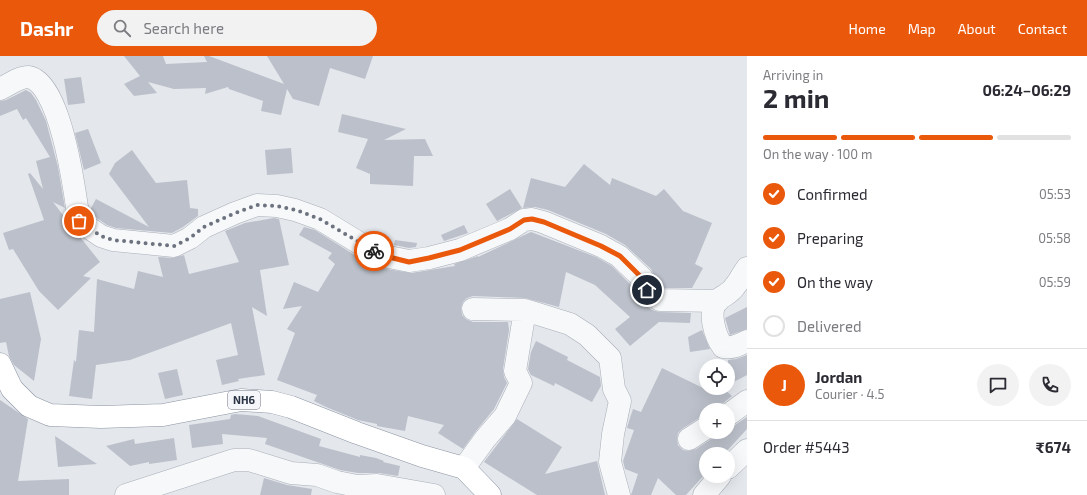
<!DOCTYPE html>
<meta charset="utf-8">
<style>
:root{--surface:#fff;--page:#f2f2f3;--text:#2b2b33;--muted:#7c7c81;--line:#e1e1e2;--accent:#ea580c}
body{margin:0;font-family:"Exo 2",sans-serif;background:var(--page);color:var(--text);height:100vh;display:flex;flex-direction:column;font-size:15px;white-space:nowrap}
*{box-sizing:border-box;margin:0}
p{font-size:13px;color:var(--muted)}
.icon{flex:none;width:22px;height:22px;fill:none;stroke:currentColor;stroke-width:2;stroke-linecap:round;stroke-linejoin:round}
.map{position:relative;flex:1;overflow:hidden}
.drawer{display:flex;flex-direction:column;background:var(--surface);width:340px}
.drawer>*{flex:none}
.fabs{position:absolute;left:699px;top:303px;display:grid;gap:8px}
.fabs a{display:grid;place-items:center;width:36px;height:36px;border-radius:50%;background:var(--surface);box-shadow:0 4px 16px #0002;font-size:20px}
.pin{position:absolute;display:grid;place-items:center;width:34px;height:34px;color:#fff;margin:-17px;border:2px solid #fff;border-radius:50%;box-shadow:0 1px 4px #0007}
.courier{position:absolute;display:grid;place-items:center;width:40px;height:40px;margin:-20px;border:3px solid #ea580c;border-radius:50%;background:#fff;color:#222;box-shadow:0 1px 5px #0007}
.summary em{font-style:normal;font-weight:700}
.summary div{display:flex;flex-direction:column-reverse}
.summary{display:flex;align-items:center;justify-content:space-between;height:68px;padding:0 16px}
h1{font-size:26px;font-weight:700;line-height:30px}
.bar{display:grid;grid-template-columns:repeat(4,1fr);gap:6px 4px;align-content:center;height:48px;padding:0 16px}
.bar i{height:5px;border-radius:3px;background:var(--line)}
.bar .selected{background:var(--accent)}
.bar p{grid-column:span 4}
.line{display:flex;align-items:center;gap:10px;padding:0 16px;border-top:1px solid var(--line)}
.line div{flex:1}
.round{display:grid;place-items:center;flex:none;width:42px;height:42px;border-radius:21px;background:var(--page)}
ol{padding:0 16px;list-style:none}
li{display:flex;align-items:center;gap:12px;height:44px}
li p{margin-inline-start:auto}
li .icon{padding:4px;border-radius:50%;background:var(--accent);color:#fff;stroke-width:4}
li:last-child{color:var(--muted)}
li i{width:22px;height:22px;border:2px solid var(--line);border-radius:50%}
header{display:flex;align-items:center;gap:24px;box-sizing:border-box;height:56px;padding:0 20px;background:var(--accent);color:#fff}
header strong{font-size:19px}
nav{display:flex;gap:22px;margin-inline-start:auto;font-size:14px}
.search{width:280px;height:36px;background:var(--page);display:flex;align-items:center;gap:10px;box-sizing:border-box;padding:0 14px;border-radius:22px;color:var(--muted);font-size:15px}
main{display:flex;flex:1;min-height:0}
.map>svg:first-child{display:block}
.building{fill:#bbc0ca}
.lines{fill:none;stroke-linecap:round;stroke-linejoin:round}
.minor-casing{stroke:#a9aeb7;stroke-width:23}
.trunk-casing{stroke:#8b94a3;stroke-width:23}
.minor{stroke:#f7f8fa;stroke-width:22}
.trunk{stroke:#fff;stroke-width:22}
.done{stroke:#6c737f;stroke-width:4;stroke-dasharray:0 7.2}
.route{stroke:#ea580c;stroke-width:5}
.labels{text-anchor:middle;stroke-width:3;stroke-linejoin:round;paint-order:stroke}
.shield{fill:#f4f6f9;stroke:#676e7b;stroke-width:1}
.shield-label{font-size:11px;font-weight:bold;fill:#2b3445}
</style>
<header>
<strong>Dashr</strong>
<div class="search"><svg class="icon" aria-label="search" viewBox="0 0 24 24"><circle cx="10" cy="10" r="6"/><path d="M15 15l6 6"/></svg>Search here</div>
<nav><a>Home</a><a>Map</a><a>About</a><a>Contact</a></nav>
</header>
<main>
<div class="map">
<svg width="747" height="439" viewBox="0 0 747 439">
<rect width="100%" height="100%" fill="#e4e7ec"/>
<!-- building -->
<path class="building" d="M124,0H163L166,8L207,6L204,0H209L284,28L267,0H373L365,23L330,12L319,50L293,43L287,33L281,59L261,55L263,45L229,33L228,31L205,38L206,32L174,33L148,26L157,37L134,40L124,28L140,20Z
M81,21L85,47L68,49L64,23Z
M26,34L31,37L36,44L46,65L58,111L65,152L53,146L66,163L69,172L80,181L100,206L83,220L91,222L58,254L39,235L13,193L9,194L3,177L44,164L28,118L30,117L43,133L36,105L50,101L26,62L23,64L17,53L0,60V45L6,44Z
M342,58L406,73L384,84L425,83L433,100H414L413,130L370,128V118L356,112L368,83L338,76Z
M88,73L101,107L84,114L75,77Z
M291,92L293,117L267,119L265,94Z
M132,94L156,127L187,124L190,152L198,153V160L183,171L172,177L116,172L107,169L91,158L90,154L96,143L149,171L109,118L115,107Z
M584,108L610,129L612,122L656,140L664,133L683,155L712,167L695,208L703,212L692,232H664L657,226L651,213L625,189L606,178L548,154L535,151L523,152L531,122L565,131Z
M510,133L522,152L497,165L486,148Z
M274,162L279,163L289,209L260,214L267,260L252,251L265,319L238,323L239,325L222,329L216,304L238,299L231,267L130,304L96,309L92,343L69,340L74,304L76,306L79,274L94,276L97,223L134,233L138,215L163,221L158,201L173,202L184,199L189,218L239,206L225,175L245,167Z
M464,169L468,177L444,185L441,179Z
M304,171L315,174L364,205L387,213L411,217L455,210L454,208L478,200V201L531,176L596,201L612,210L631,229L639,244L652,254L660,256L691,257L690,267L659,266L630,290L615,273L630,261L595,229L566,216L559,251L525,242L473,240L467,242L463,246L461,252L462,259L466,263L473,266H508L509,274L503,313L504,321L507,327L494,353L476,375L463,393L438,377L444,369L408,360L405,375L377,370V368L358,364L326,351L314,345L317,339L277,324L295,277L287,273L302,250L283,253L294,226L318,236L335,208L328,202L332,197L299,179Z
M395,184L417,187L416,191L409,192L394,189Z
M30,236L41,283L34,325L14,309L9,300L6,286L0,287V243Z
M747,251V273L730,279L725,262Z
M702,274L710,293L690,296L688,281Z
M536,285L568,301L567,304L600,321L601,330L592,346L555,327L554,330L531,319L528,313L531,296Z
M747,299V319L728,329V304L736,303Z
M662,312L703,332H723L732,340L721,349L717,354H706V360L699,362L682,373L678,377L677,383L678,389L683,394L689,395L696,393L713,382L718,376H728V371L735,369L747,361V373L724,398H706V417L686,439H676L658,422L651,439H631L638,418L625,413L623,405L634,374L627,372L629,365L633,353L641,356Z
M177,313L183,339L165,343L158,317Z
M0,344L28,363L18,425L69,423V439H0Z
M235,358L258,360L321,383L319,390L360,401V399L376,402L384,405L383,406L400,410L398,420L379,417H358L340,414L265,388L267,382L222,378L223,388L192,392L189,369L230,363L231,359Z
M517,363L562,391L545,418L597,405L605,439H537L484,406Z
M55,380L97,408L58,411Z
M174,382L177,404L149,408V406L130,410L106,390L134,383L135,388Z
M264,422L287,429L312,433L311,439H260Z"/>
<g class="lines">
<!-- minor casing -->
<g class="minor-casing">
<path id="minor" d="M0,33C8,29 19,21 28,21C61,25 75,137 79,165L101,180L113,184L174,190L190,182L204,171L235,157L257,149L277,150L295,154L320,163L369,193L389,201L409,205L429,202L460,194L510,173L524,164L532,163L543,166L601,190L619,200L642,222L647,234L660,244L718,245
M747,212C742,218 740,225 735,230C731,237 724,239 718,244C707,255 715,280 723,291C732,293 739,289 747,285
M473,253L525,254L570,268L587,279L610,302L614,333L620,345L613,378L610,406L619,439
M728,359L747,345
M689,383L706,372
M464,412L485,383L505,360L521,327L515,315L525,254
M728,412L747,394
M126,439L234,404H249L291,417L317,419L337,426L357,430L377,429L434,439
M704,439L720,420"/>
</g>
<!-- trunk casing -->
<g class="trunk-casing">
<path id="trunk" d="M0,308L12,333L29,350L50,359L101,361L163,359L241,344L272,346L291,351L357,377L422,400L464,412L490,439"/>
</g>
<!-- minor -->
<use href="#minor" class="minor"/>
<!-- trunk -->
<use href="#trunk" class="trunk"/>
</g>
<g class="lines">
<!-- done -->
<path class="done" d="M79,165L101,180L113,184L174,190L190,182L204,171L235,157L257,149L277,150L296,154L320,163L374,195"/>
<!-- route -->
<path class="route" d="M374,195L389,201L409,206L429,202L460,194L510,173L524,164L532,163L544,166L601,190L620,200L642,222L647,234"/>
</g>
<g class="labels">
<!-- shield labels -->
<rect class="shield" x="228" y="335" width="32" height="18" rx="3"/>
<g class="shield-label">
<text x="244" y="348">NH6</text>
</g>
</g>
</svg>
<div class="fabs">
<a><svg class="icon" aria-label="locate" viewBox="0 0 24 24"><circle cx="12" cy="12" r="6"/><path d="M12 2v4M12 18v4M2 12h4M18 12h4"/></svg></a>
<a>+</a>
<a>−</a>
</div>
<div class="pin" style="left:79px;top:165px;background:#ea580c"><svg class="icon" aria-label="bag" viewBox="0 0 24 24"><path d="M5 8h14l-1 12H6zM9 8a3 3 0 0 1 6 0"/></svg></div>
<div class="pin" style="left:647px;top:234px;background:#1f2937"><svg class="icon" aria-label="home" viewBox="0 0 24 24"><path d="M3 11l9-7 9 7M6 9v11h12V9"/></svg></div>
<div class="courier" style="left:374px;top:195px"><svg class="icon" aria-label="bike" viewBox="0 0 24 24"><circle cx="6" cy="16" r="4"/><circle cx="18" cy="16" r="4"/><path d="M6 16l4-8h5l3 8M10 8l3 8H6M13 5h3"/></svg></div>
</div>
<section class="drawer">
<div class="summary"><div><h1>2 min</h1><p>Arriving in</p></div><em>06:24–06:29</em></div>
<div class="bar"><i class="selected"></i><i class="selected"></i><i class="selected"></i><i></i><p>On the way · 100 m</p></div>
<ol>
<li><svg class="icon" aria-label="check" viewBox="0 0 24 24"><path d="M5 12l5 5 9-10"/></svg>Confirmed<p>05:53</p></li>
<li><svg class="icon" aria-label="check" viewBox="0 0 24 24"><path d="M5 12l5 5 9-10"/></svg>Preparing<p>05:58</p></li>
<li><svg class="icon" aria-label="check" viewBox="0 0 24 24"><path d="M5 12l5 5 9-10"/></svg>On the way<p>05:59</p></li>
<li><i></i>Delivered</li>
</ol>
<div class="line" style="height:72px"><b class="round" style="background:var(--accent);color:#fff">J</b><div><b>Jordan</b><p>Courier · 4.5</p></div><a class="round"><svg class="icon" aria-label="chat" viewBox="0 0 24 24"><path d="M4 5h16v11H9l-5 4z"/></svg></a><a class="round"><svg class="icon" aria-label="phone" viewBox="0 0 24 24"><path d="M5 4h4l2 5-3 2q2 4 5 5l2-3 5 2v4C11 20 4 13 5 4z"/></svg></a></div>
<div class="line" style="height:52px"><div>Order #5443</div><b>₹674</b></div>
</section>
</main>
